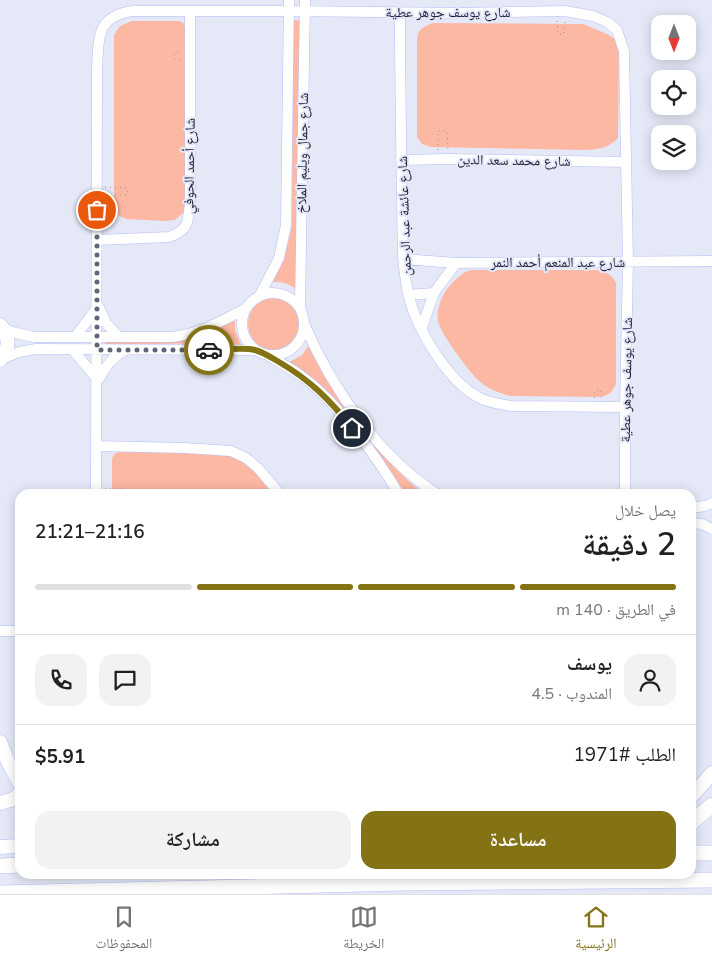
<!DOCTYPE html>
<html lang="ar">
<meta charset="utf-8">
<style>
:root{--surface:#fff;--page:#f2f2f2;--text:#202124;--muted:#757577;--line:#e0e0e0;--accent:#847315}
body{margin:0;font-family:"Nunito Sans","Noto Naskh Arabic",sans-serif;background:var(--page);color:var(--text);direction:rtl;height:100vh;display:flex;flex-direction:column;font-size:19px;white-space:nowrap}
*{box-sizing:border-box;margin:0}
p{font-size:16px;color:var(--muted)}
.icon{flex:none;width:28px;height:28px;fill:none;stroke:currentColor;stroke-width:2;stroke-linecap:round;stroke-linejoin:round}
.map{position:relative;flex:1;overflow:hidden;direction:ltr}
.sheet{position:absolute;left:15px;top:489px;width:681px;height:390px;display:flex;flex-direction:column;background:var(--surface);border-radius:15px;box-shadow:0 2px 12px #0003;direction:rtl}
.sheet>*{flex:none}
.needle{width:32px;rotate:180deg}
.tools{position:absolute;left:651px;top:15px;display:grid;gap:10px}
.tools a{display:grid;place-items:center;width:45px;height:45px;border-radius:10px;background:var(--surface);box-shadow:0 2px 12px #0003;font-size:25px}
.pin{position:absolute;display:grid;place-items:center;width:42px;height:42px;color:#fff;margin:-21px;border:2px solid #fff;border-radius:50%;box-shadow:0 1px 5px #0007}
.courier{position:absolute;display:grid;place-items:center;width:50px;height:50px;margin:-25px;border:4px solid #847315;border-radius:50%;background:#fff;color:#222;box-shadow:0 1px 6px #0007}
.summary em{font-style:normal;font-weight:600}
.summary div{display:flex;flex-direction:column-reverse}
.summary{display:flex;align-items:center;justify-content:space-between;height:85px;padding:0 20px}
h1{font-size:32px;font-weight:600;line-height:38px}
.bar{display:grid;grid-template-columns:repeat(4,1fr);gap:8px 5px;align-content:center;height:60px;padding:0 20px}
.bar i{height:6px;border-radius:4px;background:var(--line)}
.bar .on{background:var(--accent)}
.bar p{grid-column:span 4}
.line{display:flex;align-items:center;gap:12px;padding:0 20px;border-top:1px solid var(--line)}
.line div{flex:1}
.round{display:grid;place-items:center;flex:none;width:52px;height:52px;border-radius:15px;background:var(--page)}
.button{display:flex;gap:10px;margin-top:auto;padding:10px 20px}
.button a{flex:1;height:58px;border-radius:15px;background:var(--accent);color:#fff;font-size:20px;font-weight:600;line-height:58px;text-align:center}
.button a+a{background:var(--page);color:var(--text)}
.menu{display:flex;justify-content:space-around;align-items:center;height:70px;border-top:1px solid var(--line);background:var(--surface);font-size:14px;color:var(--muted)}
.menu a{display:grid;justify-items:center;gap:2px}
.menu .on{color:var(--accent)}
.map>svg:first-child{display:block}
.green{fill:#fdb8a3}
.lines{fill:none;stroke-linecap:round;stroke-linejoin:round}
.street-casing{stroke:#b5bdf7;stroke-width:11}
.secondary-casing{stroke:#b5bdf7;stroke-width:15}
.primary-casing{stroke:#b5bdf7;stroke-width:16}
.path{stroke:#8e90a5;stroke-width:1;stroke-dasharray:1 4;stroke-linecap:butt}
.street{stroke:#fff;stroke-width:10}
.secondary{stroke:#fff;stroke-width:14}
.primary{stroke:#fff;stroke-width:15}
.done{stroke:#62647b;stroke-width:5;stroke-dasharray:0 9}
.route{stroke:#847315;stroke-width:6}
.labels{text-anchor:middle;stroke-width:4;stroke-linejoin:round;paint-order:stroke}
.street-label{font-size:14px;fill:#1b1d38;stroke:#e5e8f7}
</style>
<div class="map">
<svg width="712" height="894" viewBox="0 0 712 894">
<rect width="100%" height="100%" fill="#e5e8f7"/>
<!-- green -->
<path class="green" d="M293,20H301L299,292C290,283 281,281 268,282C281,262 289,248 292,224Z
M132,21H180L184,24L186,36L185,207L184,212L175,220L165,221L127,219L119,216L114,210V35L120,26Z
M434,23L583,24L609,35L616,40L619,51L618,138C607,149 599,149 585,150L431,147L422,144L417,137V38C419,28 424,26 434,23Z
M471,270H598C607,273 612,274 616,283V384C612,393 608,396 599,397L510,396C499,393 488,389 479,381C469,371 441,335 438,321C436,310 441,298 447,289C454,281 460,273 471,270Z
M248 324a26 26 0 1 1 52 0a26 26 0 1 1-52 0Z
M235,317V330L241,345L209,343L105,345V339H168Z
M309,345L320,369L329,384L396,469L414,486L425,494H405L391,473L339,406L286,364L302,355Z
M119,452L222,453C244,458 258,475 273,491L274,494H112V459L114,454Z"/>
<g class="lines">
<!-- street casing -->
<g class="street-casing">
<path id="street" d="M400,13C400,75 401,137 402,198C403,231 401,265 409,297C417,330 448,381 478,397C488,403 500,404 511,406L625,407
M401,160L448,159L626,162
M97,240L169,237C189,230 188,222 190,202V12
M403,259L456,263L712,261
M242 324a31 31 0 1 1 62 0a31 31 0 1 1-62 0Z
M260,295L279,258L286,225L289,0
M408,295L434,293
M300,306L305,0
M99,307L106,323L119,337
M305,326C332,388 379,457 437,494
M422,327L434,293L456,263
M4,329L16,333L34,337H172C200,334 221,321 245,309
M75,337L97,308
M72,349L97,379
M268,355C280,363 293,369 304,378C339,404 376,456 399,494
M2,359L19,352L36,349L255,350
M99,379C106,366 112,357 125,350
M97,446L185,448L231,451L246,458L258,468L280,494
M96,494L97,68C99,38 96,16 133,11H289L460,13L565,11L593,16L607,22L617,30L624,51L628,262L625,407V494
M691,508L705,506L712,503
M691,523L702,524L712,529
M0,631H20"/>
</g>
<!-- secondary casing -->
<g class="secondary-casing">
<path id="secondary" d="M0,325C10,336 10,349 0,360
M0,742L8,762L20,784
M691,797L712,773
M0,803L14,799L20,793
M0,847L20,846"/>
</g>
<!-- primary casing -->
<g class="primary-casing">
<path id="primary" d="M691,823L712,805
M691,853H712
M0,866L20,865
M0,893L405,883L712,880"/>
</g>
<!-- path -->
<path class="path" d="M557,21L558,34H564L565,20
M180,60L174,59V53L181,52
M438,150V131H447L448,151
M105,187L127,188V195H107
M594,398L595,390H601V398
M105,489H124L125,494"/>
<!-- street -->
<use href="#street" class="street"/>
<!-- secondary -->
<use href="#secondary" class="secondary"/>
<!-- primary -->
<use href="#primary" class="primary"/>
</g>
<g class="lines">
<!-- done -->
<path class="done" d="M97,210V350H209"/>
<!-- route -->
<path class="route" d="M209,350C221,350 244,347 255,350C263,352 272,358 279,362C310,380 330,400 352,428"/>
</g>
<g class="labels">
<!-- street labels -->
<g class="street-label">
<text x="448" y="17">شارع يوسف جوهر عطية</text>
<text transform="translate(302 153) rotate(-89)" y="5">شارع جمال ويليم الملاخ</text>
<text transform="translate(514 160) rotate(1)" y="5">شارع محمد سعد الدين</text>
<text transform="translate(189 166) rotate(-89)" y="5">شارع أحمد الحوفي</text>
<text transform="translate(404 216) rotate(-92)" y="5">شارع عائشة عبد الرحمن</text>
<text x="558" y="267">شارع عبد المنعم أحمد النمر</text>
<text transform="translate(626 380) rotate(-89)" y="5">شارع يوسف جوهر عطية</text>
</g>
</g>
</svg>
<div class="tools">
<a><svg class="needle" viewBox="-14 -14 28 28"><path d="M0-13l5 13h-10z" fill="#e53935"/><path d="M0 13l5-13h-10z" fill="#757577"/></svg></a>
<a><svg class="icon" aria-label="locate" viewBox="0 0 24 24"><circle cx="12" cy="12" r="6"/><path d="M12 2v4M12 18v4M2 12h4M18 12h4"/></svg></a>
<a><svg class="icon" aria-label="layers" viewBox="0 0 24 24"><path d="M12 4l9 5-9 5-9-5zM3 14l9 5 9-5"/></svg></a>
</div>
<div class="pin" style="left:97px;top:210px;background:#ea580c"><svg class="icon" aria-label="bag" viewBox="0 0 24 24"><path d="M5 8h14l-1 12H6zM9 8a3 3 0 0 1 6 0"/></svg></div>
<div class="pin" style="left:352px;top:428px;background:#1f2937"><svg class="icon" aria-label="home" viewBox="0 0 24 24"><path d="M3 11l9-7 9 7M6 9v11h12V9"/></svg></div>
<div class="courier" style="left:209px;top:350px"><svg class="icon" aria-label="car" viewBox="0 0 24 24"><path d="M5 17H2v-5l4-1 3-4h7l3 4 3 1v5h-3M9 17h6M6 11h13"/><circle cx="7" cy="17" r="2"/><circle cx="17" cy="17" r="2"/></svg></div>
<section class="sheet">
<div class="summary"><div><h1>2 دقيقة</h1><p>يصل خلال</p></div><em>21:16–21:21</em></div>
<div class="bar"><i class="on"></i><i class="on"></i><i class="on"></i><i></i><p>في الطريق · 140 m</p></div>
<div class="line" style="height:90px"><a class="round"><svg class="icon" aria-label="person" viewBox="0 0 24 24"><circle cx="12" cy="8" r="4"/><path d="M4 21q1-7 8-7t8 7"/></svg></a><div><b>يوسف</b><p>المندوب · 4.5</p></div><a class="round"><svg class="icon" aria-label="chat" viewBox="0 0 24 24"><path d="M4 5h16v11H9l-5 4z"/></svg></a><a class="round"><svg class="icon" aria-label="phone" viewBox="0 0 24 24"><path d="M5 4h4l2 5-3 2q2 4 5 5l2-3 5 2v4C11 20 4 13 5 4z"/></svg></a></div>
<div class="line" style="height:65px"><div>الطلب #1971</div><b>$5.91</b></div>
<div class="button"><a>مساعدة</a><a>مشاركة</a></div>
</section>
</div>
<nav class="menu">
<a class="on"><svg class="icon" aria-label="home" viewBox="0 0 24 24"><path d="M3 11l9-7 9 7M6 9v11h12V9"/></svg>الرئيسية</a>
<a><svg class="icon" aria-label="map" viewBox="0 0 24 24"><path d="M3 6l6-2 6 2 6-2v14l-6 2-6-2-6 2zM9 4v14M15 6v14"/></svg>الخريطة</a>
<a><svg class="icon" aria-label="saved" viewBox="0 0 24 24"><path d="M7 4h10v16l-5-4-5 4z"/></svg>المحفوظات</a>
</nav>
